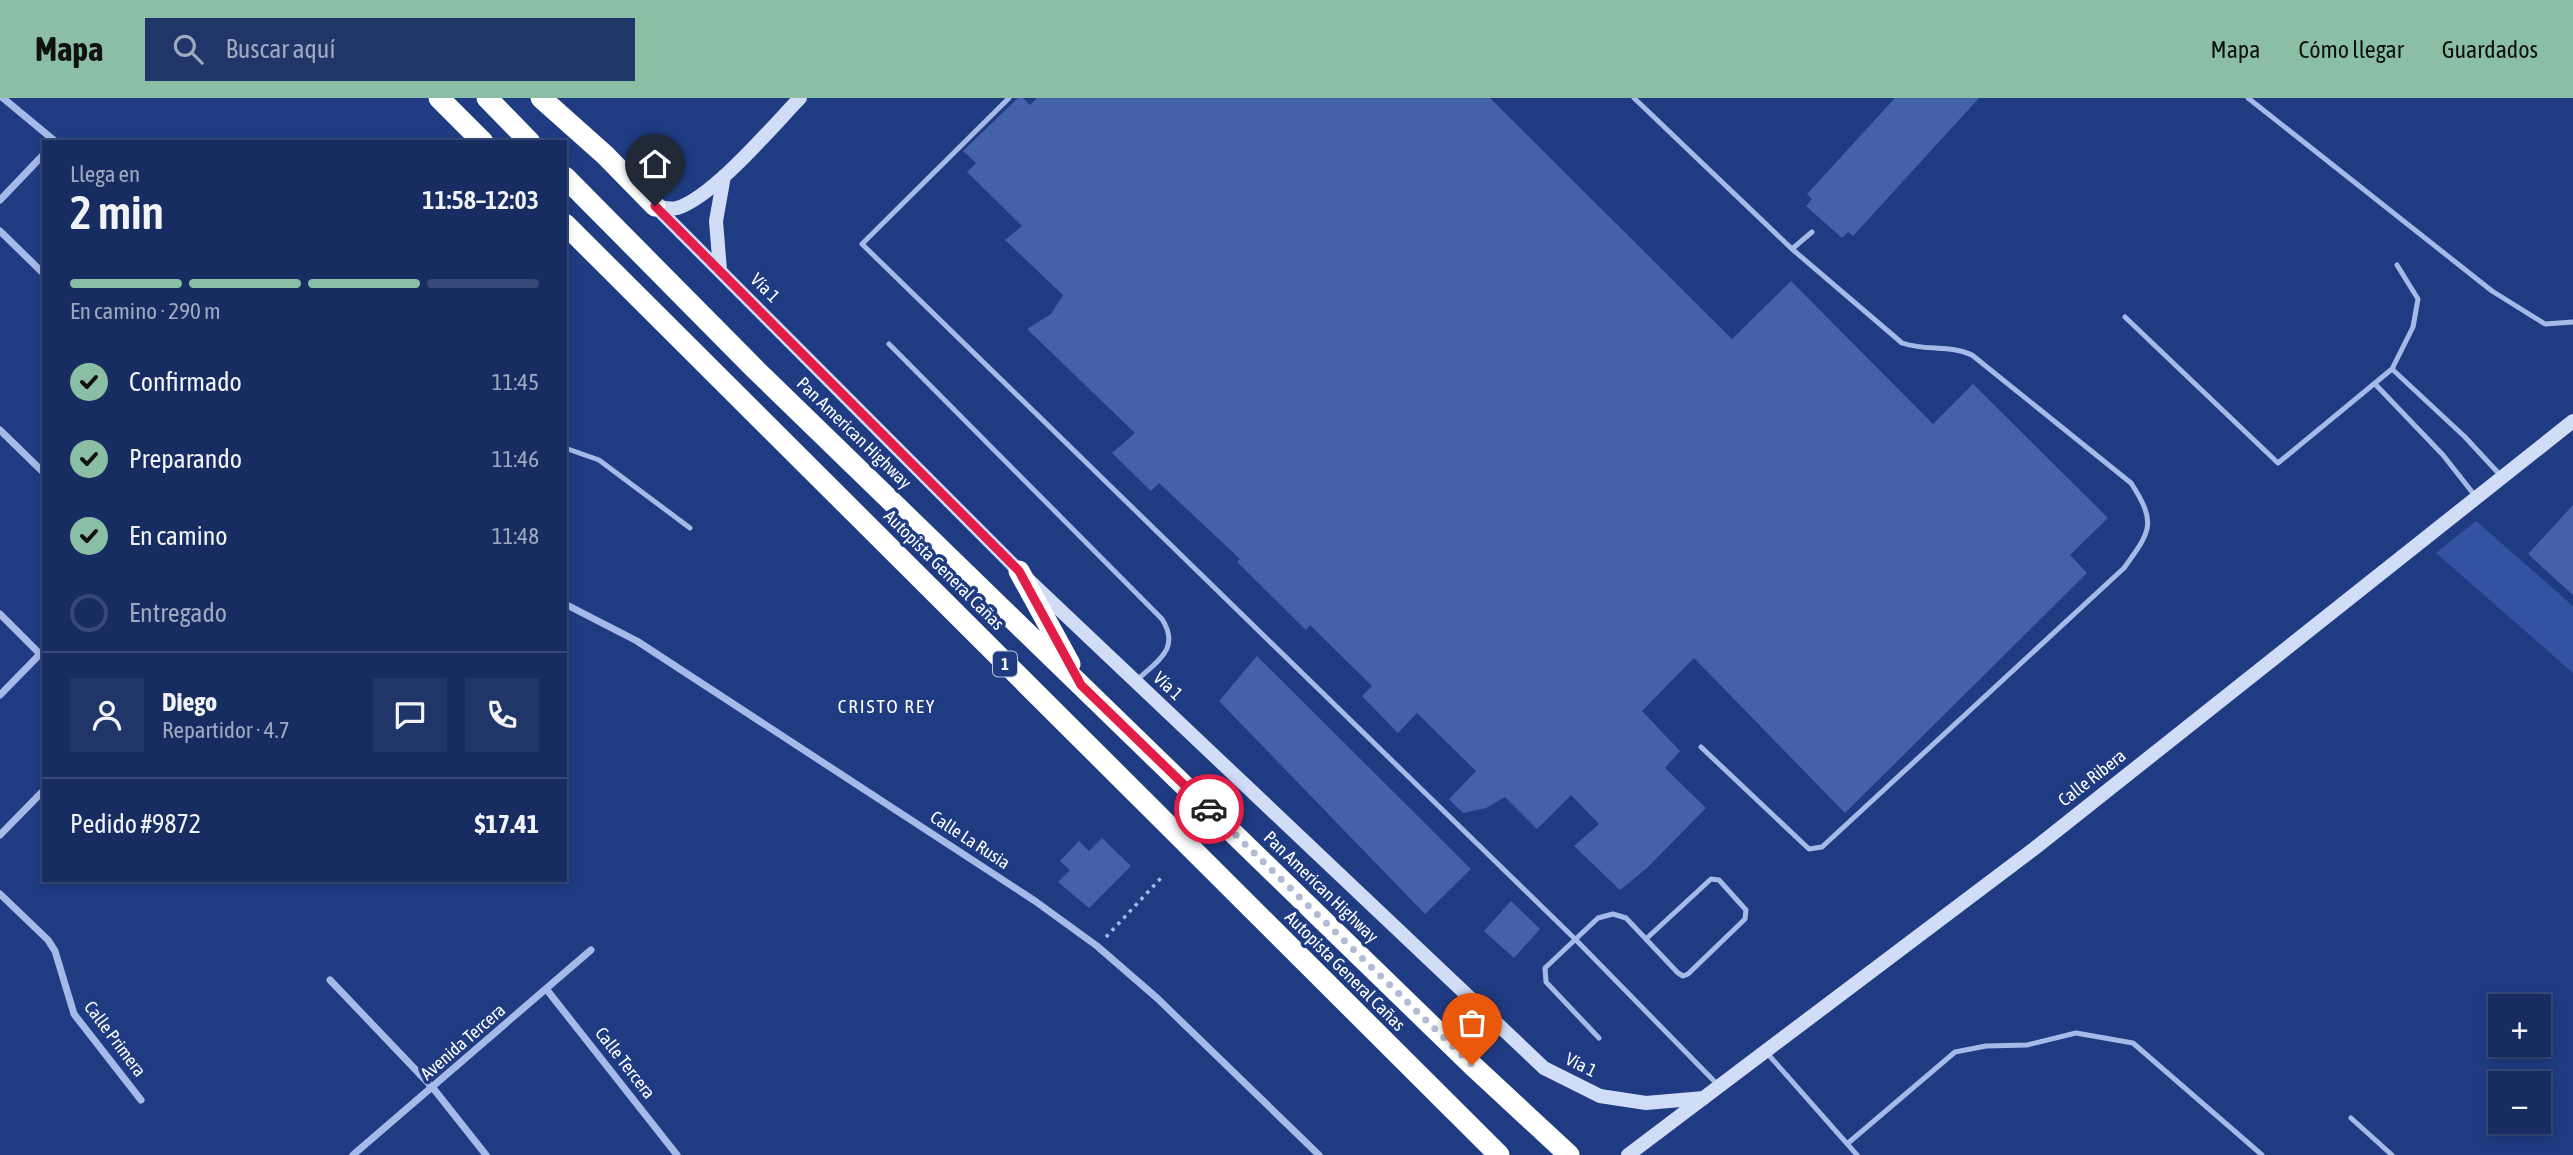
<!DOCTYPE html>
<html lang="es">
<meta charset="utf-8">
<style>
:root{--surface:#172d62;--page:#203568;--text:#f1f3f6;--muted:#9ea8be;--line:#364977;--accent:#8abfa5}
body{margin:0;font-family:"Asap Condensed",sans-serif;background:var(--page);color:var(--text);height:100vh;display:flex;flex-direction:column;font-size:26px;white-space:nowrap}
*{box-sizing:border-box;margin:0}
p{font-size:23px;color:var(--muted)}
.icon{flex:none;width:38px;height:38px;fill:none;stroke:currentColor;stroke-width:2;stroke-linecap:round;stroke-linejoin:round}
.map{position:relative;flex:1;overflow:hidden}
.sheet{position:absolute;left:42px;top:42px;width:525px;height:742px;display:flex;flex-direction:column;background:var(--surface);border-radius:0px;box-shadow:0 4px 10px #0003,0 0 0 2px var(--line)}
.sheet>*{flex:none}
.fabs{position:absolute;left:2488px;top:896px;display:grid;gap:14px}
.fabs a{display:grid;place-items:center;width:63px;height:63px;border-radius:0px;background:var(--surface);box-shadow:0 4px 10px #0003,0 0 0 2px var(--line);font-size:35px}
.pin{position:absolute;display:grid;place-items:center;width:60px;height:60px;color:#fff;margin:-72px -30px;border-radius:50% 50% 50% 0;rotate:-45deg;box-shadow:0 0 7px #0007}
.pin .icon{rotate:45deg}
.courier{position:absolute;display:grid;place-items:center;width:70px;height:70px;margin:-35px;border:5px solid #e11d48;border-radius:50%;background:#fff;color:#222;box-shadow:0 2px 9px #0007}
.headline em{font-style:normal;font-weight:600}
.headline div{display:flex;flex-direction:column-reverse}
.headline{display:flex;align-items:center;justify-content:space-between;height:119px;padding:0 28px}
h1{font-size:46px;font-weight:600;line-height:52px}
.bar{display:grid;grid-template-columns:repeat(4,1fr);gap:10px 7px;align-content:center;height:84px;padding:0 28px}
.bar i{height:9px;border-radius:5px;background:var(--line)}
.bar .current{background:var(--accent)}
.bar p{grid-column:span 4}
.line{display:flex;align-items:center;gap:18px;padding:0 28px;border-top:2px solid var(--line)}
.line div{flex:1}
.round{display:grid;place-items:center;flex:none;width:74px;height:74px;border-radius:0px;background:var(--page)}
ol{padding:0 28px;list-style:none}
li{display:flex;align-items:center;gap:21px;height:77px}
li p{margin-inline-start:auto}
li .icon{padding:7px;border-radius:50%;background:var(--accent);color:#111;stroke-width:4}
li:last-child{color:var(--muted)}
li i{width:38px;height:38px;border:4px solid var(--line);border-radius:50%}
header{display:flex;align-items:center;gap:42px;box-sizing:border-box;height:98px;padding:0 35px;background:var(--accent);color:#111}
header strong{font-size:33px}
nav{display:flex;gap:38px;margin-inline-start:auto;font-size:24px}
.search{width:490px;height:63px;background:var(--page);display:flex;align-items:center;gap:18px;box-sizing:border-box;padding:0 24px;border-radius:0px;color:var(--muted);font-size:26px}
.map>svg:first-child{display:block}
.green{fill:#3253a1}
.building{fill:#4362aa}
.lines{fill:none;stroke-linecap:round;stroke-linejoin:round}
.path{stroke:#a6bae9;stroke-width:3.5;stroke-dasharray:3.5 5;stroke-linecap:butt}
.lane{stroke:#a6bae9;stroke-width:5}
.street{stroke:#a6bae9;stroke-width:7}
.secondary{stroke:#d1dcf7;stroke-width:14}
.highway{stroke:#fff;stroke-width:21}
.done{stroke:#b1bbd4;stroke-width:7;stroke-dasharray:0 12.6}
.route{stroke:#e11d48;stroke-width:9}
.labels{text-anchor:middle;stroke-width:7;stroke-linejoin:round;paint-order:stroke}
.shield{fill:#1f3c83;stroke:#bcc4da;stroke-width:2}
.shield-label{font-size:16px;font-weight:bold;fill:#fff}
.street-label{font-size:18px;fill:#fff;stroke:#1f3c83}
.neighbourhood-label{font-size:19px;letter-spacing:2px;fill:#fff;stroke:#1f3c83}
</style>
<header>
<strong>Mapa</strong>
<div class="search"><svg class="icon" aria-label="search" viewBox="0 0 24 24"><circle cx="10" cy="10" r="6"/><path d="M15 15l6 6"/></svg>Buscar aquí</div>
<nav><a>Mapa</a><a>Cómo llegar</a><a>Guardados</a></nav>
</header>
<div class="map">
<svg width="2573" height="1057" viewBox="0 0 2573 1057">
<rect width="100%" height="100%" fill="#1f3c83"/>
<!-- green -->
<path class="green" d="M2476,423L2573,508V575L2436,455Z"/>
<!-- building -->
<path class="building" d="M1018,0H1023L1030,7L1037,0H1490L1732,241L1791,183L1933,326L1973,286L2108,420L2070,457L2087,475L1845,715L1694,560L1642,613L1680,653L1665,670L1706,710L1647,770L1620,792L1574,748L1599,726L1571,697L1537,731L1505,699L1486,710L1463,715L1449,701L1476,673L1417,615L1398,635L1362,598L1372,588L1310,527L1306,532L1237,464L1240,461L1159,385L1151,393L1112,355L1135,335L1027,231L1051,216L1063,197L1005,142L1022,128L967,74L976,65L963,53Z
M1895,0H1979L1853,138L1848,134L1842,140L1806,108L1812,101L1807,96Z
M2573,407V497L2528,456Z
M1257,558L1471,771L1425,816L1219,603Z
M1102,740L1131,768L1089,810L1058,784L1070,772L1060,763L1079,743L1089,753Z
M1511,803L1540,831L1514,860L1484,833Z"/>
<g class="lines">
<!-- path -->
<path class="path" d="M1106,839L1161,780"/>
<!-- lane -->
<path class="lane" d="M1009,0L862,146L1575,841L1719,988
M1634,0L1792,151L1902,245C1925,253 1951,247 1972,257L2131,385C2157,425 2151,433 2124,470L1822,749L1809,751L1701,649
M2248,0L2492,193L2545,226L2573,224
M1792,151L1812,134
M2125,219L2278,365L2392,271L2413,229L2418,201L2397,167
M889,246L1162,521C1181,551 1157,563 1136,583
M2392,271L2465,339L2502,379
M2376,287L2443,357L2476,399
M565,350L599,362L690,430
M1599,940L1546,884L1545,870L1598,820L1613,816L1626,820L1678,875L1683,878L1688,876L1745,821L1746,812L1719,782L1711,781L1646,841
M1767,955L1857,1057
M2351,1020L2392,1057
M1847,1046L1955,954L1986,948L2027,947L2076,935L2133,945L2262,1057"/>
<!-- street -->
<path class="street" d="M3,0L56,44
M0,102L44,56
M0,133L44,176
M0,332L44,375
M565,506L637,543L1035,803L1097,848L1157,900L1319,1057
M0,516L40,556
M0,597L44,552
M0,737L44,692
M0,796L48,842L55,853L74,916L141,1002
M330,882L433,990L486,1057
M547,892L677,1057
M353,1057L591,852"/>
<!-- secondary -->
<path class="secondary" d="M655,108L1019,473L1544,970L1600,998L1646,1005L1704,1000
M655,108C662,109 670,112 677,110C713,99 772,29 800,0
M720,172L716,123L724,78
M1628,1057L2035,750L2573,323"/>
<!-- highway -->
<path class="highway" d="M439,0L483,44
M487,0L530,44
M541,0L605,57L655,108
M565,79L754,270L1472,967L1569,1057
M565,126L1499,1057
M1019,473L1070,566"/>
</g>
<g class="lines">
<!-- done -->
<path class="done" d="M1209,711L1472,967"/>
<!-- route -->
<path class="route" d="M655,108L1019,473L1081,587L1209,711"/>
</g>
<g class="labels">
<!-- shield labels -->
<rect class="shield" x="993" y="553.5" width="24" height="25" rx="5"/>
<g class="shield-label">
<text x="1005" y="572">1</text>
</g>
<!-- street labels -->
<g class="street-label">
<text transform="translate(765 190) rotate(45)" y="6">Vía 1</text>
<text transform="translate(854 335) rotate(44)" y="6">Pan American Highway</text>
<text transform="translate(944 472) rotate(45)" y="6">Autopista General Cañas</text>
<text transform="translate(1168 588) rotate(43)" y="6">Vía 1</text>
<text transform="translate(2092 680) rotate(-38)" y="6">Calle Ribera</text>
<text transform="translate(970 742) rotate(33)" y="6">Calle La Rusia</text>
<text transform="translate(1321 789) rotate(44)" y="6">Pan American Highway</text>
<text transform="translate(1345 873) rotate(45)" y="6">Autopista General Cañas</text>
<text transform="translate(115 941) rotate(53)" y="6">Calle Primera</text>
<text transform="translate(463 944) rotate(-41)" y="6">Avenida Tercera</text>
<text transform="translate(625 965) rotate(52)" y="6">Calle Tercera</text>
<text transform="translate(1581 967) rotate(26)" y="6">Vía 1</text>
</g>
<!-- neighbourhood labels -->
<g class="neighbourhood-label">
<text x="887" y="615">CRISTO REY</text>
</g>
</g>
</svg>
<div class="fabs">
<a>+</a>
<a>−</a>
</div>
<div class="pin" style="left:1472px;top:967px;background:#ea580c"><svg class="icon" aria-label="bag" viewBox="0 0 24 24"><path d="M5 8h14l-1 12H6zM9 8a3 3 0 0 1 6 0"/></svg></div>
<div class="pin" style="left:655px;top:108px;background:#1f2937"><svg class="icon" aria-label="home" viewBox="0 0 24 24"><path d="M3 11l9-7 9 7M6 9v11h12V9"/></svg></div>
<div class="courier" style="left:1209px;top:711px"><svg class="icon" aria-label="car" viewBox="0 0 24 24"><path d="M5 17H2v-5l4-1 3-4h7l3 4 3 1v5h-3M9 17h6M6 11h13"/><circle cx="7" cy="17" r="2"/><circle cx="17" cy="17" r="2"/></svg></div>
<section class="sheet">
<div class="headline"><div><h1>2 min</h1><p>Llega en</p></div><em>11:58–12:03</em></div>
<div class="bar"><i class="current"></i><i class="current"></i><i class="current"></i><i></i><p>En camino · 290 m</p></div>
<ol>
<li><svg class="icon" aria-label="check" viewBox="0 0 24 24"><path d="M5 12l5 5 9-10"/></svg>Confirmado<p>11:45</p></li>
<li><svg class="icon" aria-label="check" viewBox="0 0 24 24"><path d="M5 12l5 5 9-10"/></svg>Preparando<p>11:46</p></li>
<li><svg class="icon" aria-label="check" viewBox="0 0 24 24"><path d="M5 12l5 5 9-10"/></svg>En camino<p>11:48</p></li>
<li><i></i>Entregado</li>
</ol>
<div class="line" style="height:126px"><a class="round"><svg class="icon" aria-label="person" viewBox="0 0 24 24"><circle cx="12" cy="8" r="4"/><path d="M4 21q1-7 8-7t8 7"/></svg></a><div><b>Diego</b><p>Repartidor · 4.7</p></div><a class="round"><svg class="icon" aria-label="chat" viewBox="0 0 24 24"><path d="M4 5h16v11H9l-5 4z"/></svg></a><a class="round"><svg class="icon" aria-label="phone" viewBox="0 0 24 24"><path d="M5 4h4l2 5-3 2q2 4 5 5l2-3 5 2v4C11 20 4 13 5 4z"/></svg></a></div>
<div class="line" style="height:91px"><div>Pedido #9872</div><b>$17.41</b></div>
</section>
</div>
